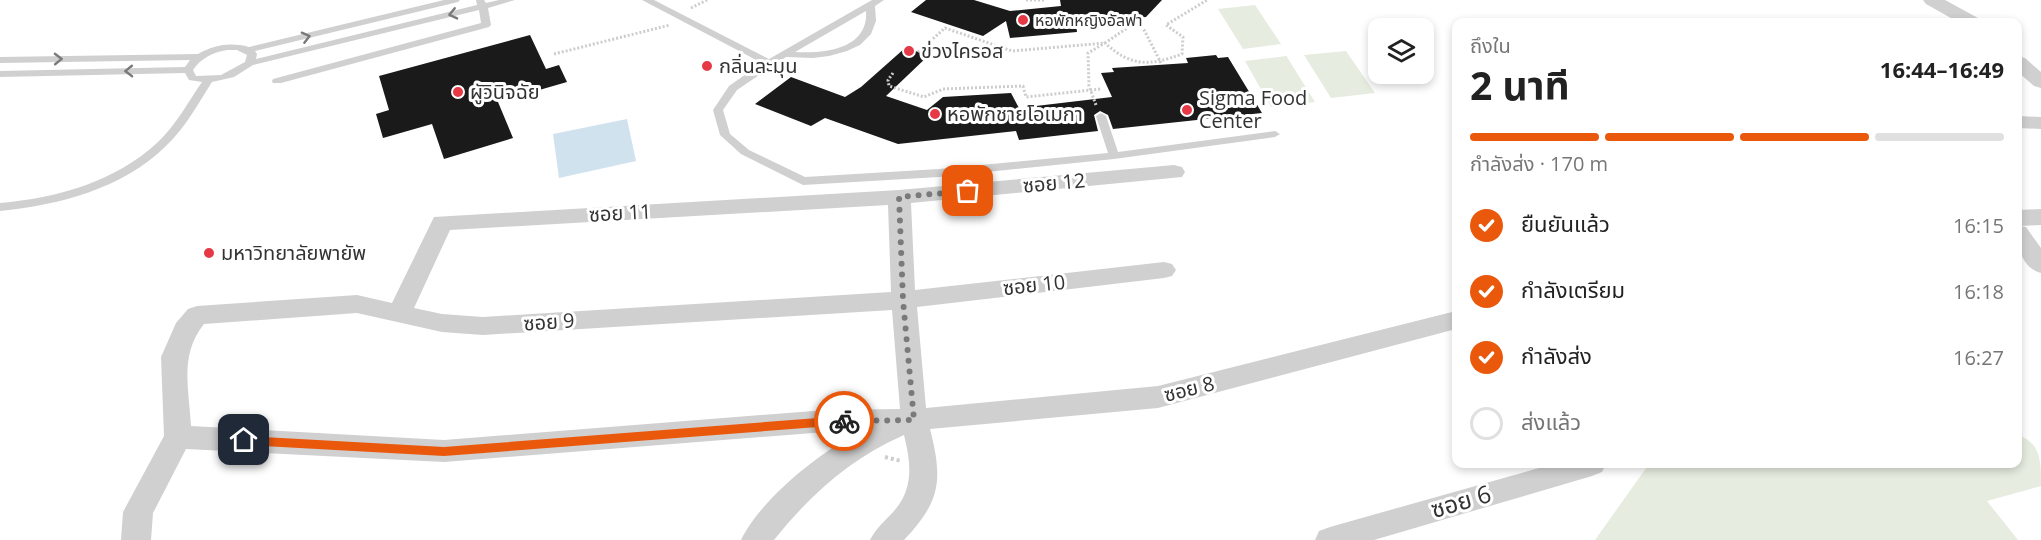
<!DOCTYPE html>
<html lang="th">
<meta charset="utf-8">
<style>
:root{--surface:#fff;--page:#f2f2f2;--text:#222;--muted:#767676;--line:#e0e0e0;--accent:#ea580c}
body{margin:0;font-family:"Open Sans","Noto Sans Thai",sans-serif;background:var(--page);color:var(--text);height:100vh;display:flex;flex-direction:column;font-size:22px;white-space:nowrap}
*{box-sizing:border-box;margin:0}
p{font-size:20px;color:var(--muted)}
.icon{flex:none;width:33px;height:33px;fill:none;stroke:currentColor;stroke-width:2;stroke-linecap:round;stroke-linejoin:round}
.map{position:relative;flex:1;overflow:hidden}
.details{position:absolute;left:1452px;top:18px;width:570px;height:450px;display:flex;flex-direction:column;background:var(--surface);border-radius:12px;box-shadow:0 3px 9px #0003}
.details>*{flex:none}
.fabs{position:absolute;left:1368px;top:18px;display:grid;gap:12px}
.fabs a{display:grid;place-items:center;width:66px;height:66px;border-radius:12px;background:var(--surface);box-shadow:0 3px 9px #0003;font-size:30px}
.pin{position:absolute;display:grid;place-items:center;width:51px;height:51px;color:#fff;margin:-26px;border-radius:12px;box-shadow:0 3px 9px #0006}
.courier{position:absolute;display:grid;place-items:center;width:60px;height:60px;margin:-30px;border:4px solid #ea580c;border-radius:50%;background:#fff;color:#222;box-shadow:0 2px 8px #0007}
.headline em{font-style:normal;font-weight:700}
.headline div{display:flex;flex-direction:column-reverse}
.headline{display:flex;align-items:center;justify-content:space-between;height:102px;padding:0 18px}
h1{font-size:39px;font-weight:700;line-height:45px}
.bar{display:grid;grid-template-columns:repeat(4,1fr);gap:9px 6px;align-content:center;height:72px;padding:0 18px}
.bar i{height:8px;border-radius:4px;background:var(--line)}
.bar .current{background:var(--accent)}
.bar p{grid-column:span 4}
ol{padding:0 18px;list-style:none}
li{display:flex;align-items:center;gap:18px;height:66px}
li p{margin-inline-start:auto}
li .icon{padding:6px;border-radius:50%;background:var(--accent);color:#fff;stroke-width:4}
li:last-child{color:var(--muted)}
li i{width:33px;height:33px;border:3px solid var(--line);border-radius:50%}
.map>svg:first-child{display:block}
.green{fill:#e6ecdf}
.water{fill:#cfe2ee}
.building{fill:#1a1a1a}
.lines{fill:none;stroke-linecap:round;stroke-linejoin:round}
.path-far1{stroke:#cdcdcd;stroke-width:3;stroke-dasharray:2 2;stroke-linecap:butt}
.path{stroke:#cdcdcd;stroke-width:4;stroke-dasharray:3 3;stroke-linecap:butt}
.service{fill:#d0d0d0;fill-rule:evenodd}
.minor{fill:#d0d0d0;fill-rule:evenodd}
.oneway{stroke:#7a7a7a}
.route{fill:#ea580c}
.done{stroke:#7a7a7a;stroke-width:6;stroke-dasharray:0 10.8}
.poi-dot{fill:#e63946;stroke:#fff;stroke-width:2}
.labels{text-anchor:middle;stroke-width:6;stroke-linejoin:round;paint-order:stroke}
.far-poi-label{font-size:16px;fill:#333;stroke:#fff;text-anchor:start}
.poi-label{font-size:20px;fill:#333;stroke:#fff;text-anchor:start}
.street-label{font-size:20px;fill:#333;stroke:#fff}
.near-street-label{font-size:24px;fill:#333;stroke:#fff}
</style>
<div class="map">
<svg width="2041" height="540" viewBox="0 0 2041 540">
<rect width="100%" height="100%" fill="#fff"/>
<!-- green -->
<path class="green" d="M1255,5L1281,44L1243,49L1218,9Z
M1346,51L1375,93L1331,98L1304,55Z
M1287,56V57L1315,102L1271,107L1245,61Z
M2018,435C2041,443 2041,461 2041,486L1987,501L2018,540H1595L1649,464H2018Z"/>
<!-- water -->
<path class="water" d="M627,119L636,161L559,178L553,134Z"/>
<!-- building -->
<path class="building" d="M926,0H974L1010,11L1061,6L1060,0H1162L1146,17L1076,24L1077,32L1010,38L1006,21L983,36L911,12Z
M530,35L546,69L559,65L567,82L498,102L513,138L444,159L432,124L383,138L376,114L389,110L379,76Z
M905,48L929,55L886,96L927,110L943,97L1011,93L1019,108L1112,97L1101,73L1114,72L1112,68L1188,63L1186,58L1216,55L1218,58L1228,57L1262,113L1113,129L1108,115L1100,111L1094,115L1098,131L1019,140L1016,131L898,144L825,118L811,126L755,104L791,77L845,97L861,87Z"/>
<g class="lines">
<!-- path-far1 -->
<path class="path-far1" d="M1026,0H1045
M691,8L707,0
M918,52L945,28L1012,51L1105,43L1139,20L1161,63
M554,54L670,25
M893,73L888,80L889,86L924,97L943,89L1023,86L1026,97L1101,89
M1096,105L1089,86L1088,53L1105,43C1131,67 1150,66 1182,54L1183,37L1166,25L1207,0"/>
<!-- path -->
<path class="path" d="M885,457L901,461"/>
<!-- service -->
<path class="service" d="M444,0H460L458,2L255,51L257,54L256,59L477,5L476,0H484L486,3L499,0H515L488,8L491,25L489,27L281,83H273L272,81L273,79L481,23L479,10L253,65L234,77L212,82C198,104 185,128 166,146C122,189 59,205 0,211V203C57,198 115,182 158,142C176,125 188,102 202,82L189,80L185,73L0,77V71L185,67L190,60L0,63V57L198,54C214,45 230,42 249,47ZM227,50H237L247,55L245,62L221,75L196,76L193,70C201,58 214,52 227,50Z
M642,0H654L769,59L872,0H884L875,6L876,21L871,34L860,45L847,51L829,56L813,58L786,57L737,90L723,110L730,134L749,150L805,177L939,169L1108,153L1096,116L1101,113L1106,116L1118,152L1275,131L1280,134L1275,137L1114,159L939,177L803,185L741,154L720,135L713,110L729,86L762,63ZM866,11C869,49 824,54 795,52Z"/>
<!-- minor -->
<path class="minor" d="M1923,0H1945L1978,18L1980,22H1958L1926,4Z
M2018,56L2025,58L2041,72V88L2034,86L2018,72Z
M2018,116L2041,117V129L2018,128Z
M1174,165L1182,167L1185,172L1182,177L911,203L915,290L1164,262L1172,264L1176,270L1172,276L1164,278L917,307L926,408L1158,386L1456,311V329L1158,408L930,429C943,480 941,501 904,540H870C876,528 885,521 894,511C914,488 911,463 904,435C851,458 810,495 774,540H741C760,500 820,452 859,432H826L444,462L186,449L153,513L151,540H121L123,512L164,436L161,357L176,323L188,309L197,306L357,295L392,303L434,217L899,190ZM888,205L891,292L483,317L442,314L414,308L450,230ZM892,310L900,409L826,410L444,440L191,426C189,389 179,355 204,324L357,313L442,332L483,335Z
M2041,209V225L2020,226L2026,227L2041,248V273C2014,265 2018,233 2018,210Z
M1553,464H1606L1602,472L1592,476L1374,540H1315L1319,531L1330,527Z"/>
</g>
<!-- one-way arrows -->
<defs><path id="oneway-chevron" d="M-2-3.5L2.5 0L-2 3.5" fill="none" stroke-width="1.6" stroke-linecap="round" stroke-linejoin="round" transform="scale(1.5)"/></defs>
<g class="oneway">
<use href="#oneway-chevron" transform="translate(453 14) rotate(167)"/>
<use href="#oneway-chevron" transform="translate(306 37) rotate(-14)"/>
<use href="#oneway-chevron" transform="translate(58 59) rotate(-1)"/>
<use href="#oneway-chevron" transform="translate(129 71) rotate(179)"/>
</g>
<!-- route -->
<path class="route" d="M844,416L849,421L844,425L444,456L244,445L239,440L244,436L444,447Z"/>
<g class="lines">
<!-- done -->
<path class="done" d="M844,421L914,420L903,300L899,197L968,191"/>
</g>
<!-- markers -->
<g class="poi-dot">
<circle cx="1023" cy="20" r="6"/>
<circle cx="909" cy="51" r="6"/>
<circle cx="707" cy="66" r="6"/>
<circle cx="458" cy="92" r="6"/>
<circle cx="1187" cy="110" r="6"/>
<circle cx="935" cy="114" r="6"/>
<circle cx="209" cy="253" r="6"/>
</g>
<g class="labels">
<!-- far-poi labels -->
<g class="far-poi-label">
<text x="1035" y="26">หอพักหญิงอัลฟา</text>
</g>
<!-- poi labels -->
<g class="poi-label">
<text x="921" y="58">ข่วงไครอส</text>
<text x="719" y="73">กลิ่นละมุน</text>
<text x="470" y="99">ผัูวินิจฉัย</text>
<text x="1199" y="105">Sigma Food<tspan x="1199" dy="23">Center</tspan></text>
<text x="947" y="121">หอพักชายโอเมกา</text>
<text x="221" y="260">มหาวิทยาลัยพายัพ</text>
</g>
<!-- street labels -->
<g class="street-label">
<text transform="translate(1054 183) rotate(-5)" y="7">ซอย 12</text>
<text transform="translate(620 213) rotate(-3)" y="7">ซอย 11</text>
<text transform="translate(1034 285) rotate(-6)" y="7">ซอย 10</text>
<text transform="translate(549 322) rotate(-4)" y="7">ซอย 9</text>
<text transform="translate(1189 389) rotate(-14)" y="7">ซอย 8</text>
</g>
<!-- near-street labels -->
<g class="near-street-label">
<text transform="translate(1461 502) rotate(-16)" y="8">ซอย 6</text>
</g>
</g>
</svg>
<div class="fabs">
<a><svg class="icon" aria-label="layers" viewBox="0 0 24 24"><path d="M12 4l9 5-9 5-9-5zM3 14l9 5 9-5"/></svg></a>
</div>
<div class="pin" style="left:968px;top:191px;background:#ea580c"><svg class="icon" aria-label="bag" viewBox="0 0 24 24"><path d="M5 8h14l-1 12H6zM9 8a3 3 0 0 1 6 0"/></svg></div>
<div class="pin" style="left:244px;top:440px;background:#1f2937"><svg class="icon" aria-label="home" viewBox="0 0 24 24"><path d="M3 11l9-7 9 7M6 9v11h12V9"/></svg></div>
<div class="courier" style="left:844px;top:421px"><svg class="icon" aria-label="bike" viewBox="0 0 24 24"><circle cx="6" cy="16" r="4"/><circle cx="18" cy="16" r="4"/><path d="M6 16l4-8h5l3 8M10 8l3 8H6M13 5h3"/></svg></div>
<section class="details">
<div class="headline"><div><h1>2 นาที</h1><p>ถึงใน</p></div><em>16:44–16:49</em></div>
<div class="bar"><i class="current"></i><i class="current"></i><i class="current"></i><i></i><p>กำลังส่ง · 170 m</p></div>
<ol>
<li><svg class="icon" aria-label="check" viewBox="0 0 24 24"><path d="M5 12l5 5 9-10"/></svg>ยืนยันแล้ว<p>16:15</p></li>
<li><svg class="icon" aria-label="check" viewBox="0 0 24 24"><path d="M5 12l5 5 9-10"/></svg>กำลังเตรียม<p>16:18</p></li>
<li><svg class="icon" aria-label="check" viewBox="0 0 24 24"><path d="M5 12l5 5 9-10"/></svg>กำลังส่ง<p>16:27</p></li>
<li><i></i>ส่งแล้ว</li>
</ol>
</section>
</div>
